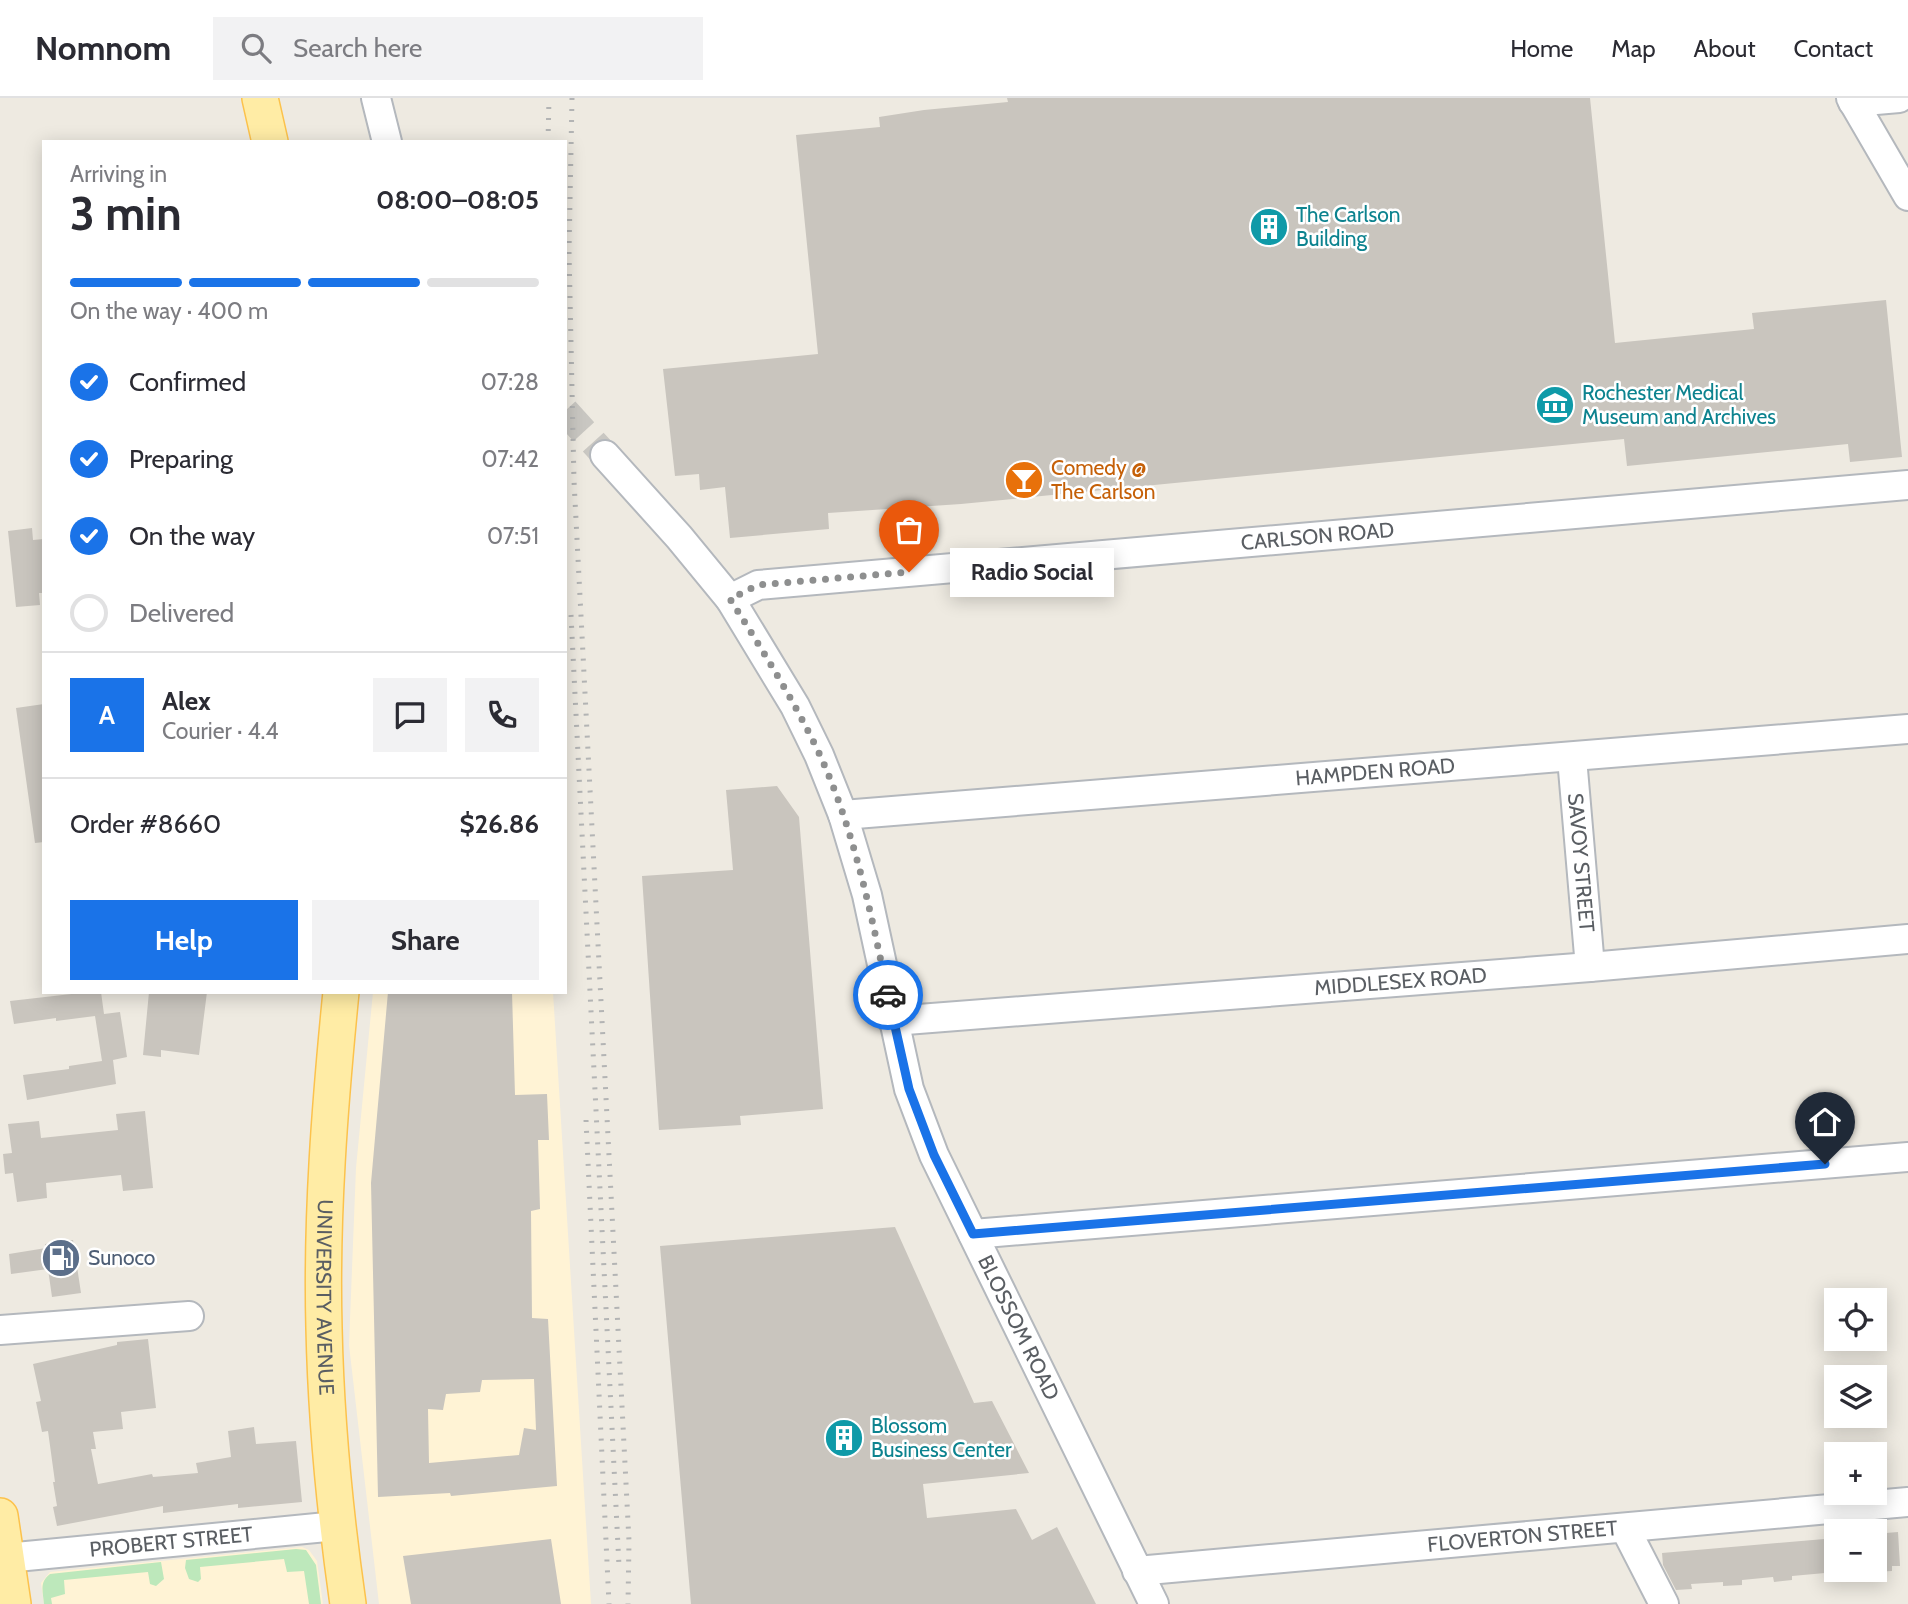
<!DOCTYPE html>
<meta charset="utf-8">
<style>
:root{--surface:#fff;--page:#f2f2f3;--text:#2b2b33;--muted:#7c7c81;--line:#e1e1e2;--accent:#1a73e8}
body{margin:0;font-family:Cabin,sans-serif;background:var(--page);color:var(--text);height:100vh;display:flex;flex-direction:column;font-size:26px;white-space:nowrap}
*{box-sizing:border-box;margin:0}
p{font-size:23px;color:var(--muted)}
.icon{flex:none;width:38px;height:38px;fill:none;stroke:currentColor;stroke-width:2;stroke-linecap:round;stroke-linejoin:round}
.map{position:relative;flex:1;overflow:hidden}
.sheet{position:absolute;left:42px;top:42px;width:525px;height:854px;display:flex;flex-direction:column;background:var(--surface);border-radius:0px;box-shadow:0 4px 18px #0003}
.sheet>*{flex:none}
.buttons{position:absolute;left:1824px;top:1190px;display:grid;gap:14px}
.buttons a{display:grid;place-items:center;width:63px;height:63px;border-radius:0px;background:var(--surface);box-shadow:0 4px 18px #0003;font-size:35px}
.pin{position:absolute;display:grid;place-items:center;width:60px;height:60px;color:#fff;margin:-72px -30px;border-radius:50% 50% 50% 0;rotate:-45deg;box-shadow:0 0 7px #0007}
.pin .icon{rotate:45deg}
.courier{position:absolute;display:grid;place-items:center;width:70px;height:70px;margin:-35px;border:5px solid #1a73e8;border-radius:50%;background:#fff;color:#222;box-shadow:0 2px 9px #0007}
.bubble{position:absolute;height:49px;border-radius:0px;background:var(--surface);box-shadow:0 4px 18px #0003;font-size:23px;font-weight:700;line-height:49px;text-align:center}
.headline em{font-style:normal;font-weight:700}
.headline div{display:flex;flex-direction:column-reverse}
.headline{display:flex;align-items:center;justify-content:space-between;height:119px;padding:0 28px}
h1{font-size:46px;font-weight:700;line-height:52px}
.bar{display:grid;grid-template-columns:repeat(4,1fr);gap:10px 7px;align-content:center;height:84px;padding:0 28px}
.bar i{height:9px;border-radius:5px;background:var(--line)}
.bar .selected{background:var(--accent)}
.bar p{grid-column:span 4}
.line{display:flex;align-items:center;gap:18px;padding:0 28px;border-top:2px solid var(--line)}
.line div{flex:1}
.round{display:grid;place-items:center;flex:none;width:74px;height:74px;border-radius:0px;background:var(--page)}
ol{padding:0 28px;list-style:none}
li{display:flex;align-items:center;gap:21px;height:77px}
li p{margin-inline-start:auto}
li .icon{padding:7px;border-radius:50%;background:var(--accent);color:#fff;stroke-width:4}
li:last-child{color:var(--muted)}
li i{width:38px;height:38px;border:4px solid var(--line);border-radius:50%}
.action{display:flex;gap:14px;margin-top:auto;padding:14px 28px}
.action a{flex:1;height:80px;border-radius:0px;background:var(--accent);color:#fff;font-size:28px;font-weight:700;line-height:80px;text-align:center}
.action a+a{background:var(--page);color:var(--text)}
header{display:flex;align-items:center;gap:42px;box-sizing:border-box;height:98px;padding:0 35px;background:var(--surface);border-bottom:2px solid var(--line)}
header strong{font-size:33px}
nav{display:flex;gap:38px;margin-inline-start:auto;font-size:24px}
.search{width:490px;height:63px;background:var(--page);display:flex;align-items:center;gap:18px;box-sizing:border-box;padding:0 24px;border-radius:0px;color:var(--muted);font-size:26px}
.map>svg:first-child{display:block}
.commercial{fill:#fff3d5}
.green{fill:#bde8bb}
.building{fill:#c9c5be;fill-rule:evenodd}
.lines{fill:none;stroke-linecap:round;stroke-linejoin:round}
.minor-tunnel{stroke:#c9c7c2;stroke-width:28;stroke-dasharray:28 14;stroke-linecap:butt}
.minor-casing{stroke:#b4b8bd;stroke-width:32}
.major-casing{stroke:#fcc24c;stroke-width:38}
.minor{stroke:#fff;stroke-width:28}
.major{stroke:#ffeca5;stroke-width:35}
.rail{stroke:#b3b4b4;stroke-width:5;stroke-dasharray:2 9;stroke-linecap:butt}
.done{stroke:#8e8f8f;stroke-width:7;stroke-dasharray:0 12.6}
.route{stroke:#1a73e8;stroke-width:9}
.labels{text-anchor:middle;stroke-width:5;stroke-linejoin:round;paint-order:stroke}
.culture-label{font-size:21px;fill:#0d838f;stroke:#fff;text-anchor:start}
.food-label{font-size:21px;fill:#c56008;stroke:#fff;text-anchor:start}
.street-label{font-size:21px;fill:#5a5e63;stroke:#fff}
.service-label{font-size:21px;fill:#4e5e75;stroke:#fff;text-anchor:start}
</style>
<header>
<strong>Nomnom</strong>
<div class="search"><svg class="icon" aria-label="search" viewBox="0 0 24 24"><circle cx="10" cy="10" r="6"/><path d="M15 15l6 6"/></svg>Search here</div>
<nav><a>Home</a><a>Map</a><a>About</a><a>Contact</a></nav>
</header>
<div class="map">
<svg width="1908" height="1506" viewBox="0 0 1908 1506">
<rect width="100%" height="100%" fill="#eeeae1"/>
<!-- commercial -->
<path class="commercial" d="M373,894H553L591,1506H379L349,1247L356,1070Z
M302,1449L309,1452L317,1463L323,1506H44L41,1485L50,1474Z"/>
<!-- green -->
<path class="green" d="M296,1451L306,1452L316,1467L321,1506H309L304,1473L287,1474L284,1461L200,1469L201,1481L198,1484L189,1481L185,1470L186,1462Z
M161,1464L164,1481L156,1488L150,1486L148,1474L64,1482L65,1496L51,1500L52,1506H44C43,1494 39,1484 50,1476Z"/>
<!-- building -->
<path class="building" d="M1007,0H1590L1615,245L1754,231L1752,215L1886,202L1902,359L1850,364L1848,346L1627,368L1624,341L961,406L828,415L829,431L730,440L725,389L700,392L699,376L675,378L663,271L818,256L796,37L880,29L879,19L924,12L1008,4Z
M32,430L33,442L44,441V495H39L40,507L16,509L8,433Z
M44,606V744L35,745L16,610Z
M777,688L799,719L823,1011L740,1018L741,1027L659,1032L642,778L733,772L726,692Z
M89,894H101L104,916L120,914L127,959L113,962L116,986L27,1002L23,977L69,971V968L102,963L95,918L56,923V920L14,926L10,903Z
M149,894H207L199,957L161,952V959L143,957Z
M388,894H512L515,997L547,996L549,1042H538L540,1111L531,1113L532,1220L548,1221L557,1388L451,1398L450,1395L378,1399L371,1085ZM534,1281L536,1332L524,1330L519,1357L429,1365L428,1311L443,1312L446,1296L480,1294L482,1282Z
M145,1013L153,1090L123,1093L121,1077L46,1085L47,1100L17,1104L13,1075L5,1076L3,1056L12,1055L8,1026L39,1023L41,1040L118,1032L116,1016Z
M895,1129L974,1305L992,1303L1029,1375L923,1386L927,1420L1016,1411L1032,1442L1057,1429L1096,1506H691L660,1148Z
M73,1142L81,1195L52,1199L48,1171L11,1176L9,1156L46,1150L45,1146Z
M148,1241L156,1310L121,1314L123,1331L93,1334L96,1351H91L98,1386L152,1376L153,1379L198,1375L196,1365L231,1359L228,1333L254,1329L256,1346L296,1343L302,1404L238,1410V1406L163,1415V1408L57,1428L53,1409L57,1408L53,1384H55L48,1333L42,1334L36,1304L41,1303L33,1266L117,1247V1244Z
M1898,1434L1900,1468H1892V1473L1874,1474V1436Z
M1836,1440V1474L1792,1478V1482L1774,1484L1773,1479L1742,1482V1487L1723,1488V1484L1691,1486L1692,1491L1676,1492L1663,1467L1662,1455Z
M551,1441L561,1506H411L403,1458Z"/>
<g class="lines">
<!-- minor-tunnel -->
<path class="minor-tunnel" d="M565,313L605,357"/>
<!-- minor casing -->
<g class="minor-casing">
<g id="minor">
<path d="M376,0L387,44"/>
<path d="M1851,0L1908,98"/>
<path d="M1853,4L1899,0"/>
<path id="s1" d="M605,357L679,439L730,501L795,608L819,657L843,717L867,797L909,991L934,1057L1154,1506"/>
<path id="s2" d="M730,501L758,487L1908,387"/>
<path id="s3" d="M1572,660L1590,869"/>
<path id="s4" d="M843,717L1908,631"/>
<path id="s5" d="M893,923L1590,869L1908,841"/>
<path d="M973,1136L1908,1059"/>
<path d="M0,1232L189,1218"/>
<path d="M1625,1430L1664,1506"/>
<path id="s6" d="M6,1460L337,1428"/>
<path id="s7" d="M1137,1473L1908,1404"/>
</g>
</g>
<!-- major casing -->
<g class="major-casing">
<g id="major">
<path d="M260,0L270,44"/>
<path id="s8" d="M341,894C330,1005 321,1118 324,1230C326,1322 335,1415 348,1506"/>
<path d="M0,1418L13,1506"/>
</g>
</g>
<!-- minor -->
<use href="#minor" class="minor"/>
<!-- major -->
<use href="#major" class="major"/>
<!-- rail -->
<path class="rail" d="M572,0L569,153L574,383L629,1443L628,1506
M548,44L549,0
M571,517L619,1468
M586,1022L609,1506"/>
</g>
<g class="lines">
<!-- done -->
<path class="done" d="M888,897C871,815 854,731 819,655C793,601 762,551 730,501L758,487L909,474"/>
<!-- route -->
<path class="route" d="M888,897L909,991L934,1057L973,1136L1825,1066"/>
</g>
<!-- icons -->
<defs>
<g id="building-disc" transform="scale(2.0125)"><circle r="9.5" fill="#0f9aa8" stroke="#fff"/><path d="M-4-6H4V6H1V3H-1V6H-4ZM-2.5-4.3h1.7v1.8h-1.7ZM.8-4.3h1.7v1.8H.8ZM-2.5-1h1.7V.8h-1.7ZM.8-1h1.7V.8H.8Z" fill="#fff"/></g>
<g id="museum-disc" transform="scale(2.0125)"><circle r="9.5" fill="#0f9aa8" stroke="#fff"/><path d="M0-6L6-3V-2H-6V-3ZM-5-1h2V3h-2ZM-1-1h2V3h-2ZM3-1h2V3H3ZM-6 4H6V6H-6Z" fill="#fff"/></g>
<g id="bar-disc" transform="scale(2.0125)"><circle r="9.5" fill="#e8710a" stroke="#fff"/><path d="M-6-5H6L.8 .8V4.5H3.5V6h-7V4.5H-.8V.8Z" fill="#fff"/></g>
<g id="fuel-disc" transform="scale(2.0125)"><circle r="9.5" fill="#5c6f8a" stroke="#fff"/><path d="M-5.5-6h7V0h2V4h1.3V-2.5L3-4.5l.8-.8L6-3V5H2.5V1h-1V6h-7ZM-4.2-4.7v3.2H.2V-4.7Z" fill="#fff"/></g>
</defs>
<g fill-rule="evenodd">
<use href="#building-disc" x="1269" y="129"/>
<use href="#museum-disc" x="1555" y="307"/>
<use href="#bar-disc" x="1024" y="382"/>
<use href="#fuel-disc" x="61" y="1160"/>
<use href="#building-disc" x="844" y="1340"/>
</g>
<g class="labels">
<!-- culture labels -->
<g class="culture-label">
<text x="1296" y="124">The Carlson<tspan x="1296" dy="24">Building</tspan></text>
<text x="1582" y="302">Rochester Medical<tspan x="1582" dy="24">Museum and Archives</tspan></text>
<text x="871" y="1335">Blossom<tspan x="871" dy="24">Business Center</tspan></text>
</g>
<!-- food labels -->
<g class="food-label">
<text x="1051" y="377">Comedy @<tspan x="1051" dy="24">The Carlson</tspan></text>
</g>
<!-- street labels -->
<g class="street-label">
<text dy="7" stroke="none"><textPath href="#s2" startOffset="593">CARLSON ROAD</textPath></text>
<text dy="7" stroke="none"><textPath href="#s4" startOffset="534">HAMPDEN ROAD</textPath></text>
<text dy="7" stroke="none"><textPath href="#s3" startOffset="105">SAVOY STREET</textPath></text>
<text dy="7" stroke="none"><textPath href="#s5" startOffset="509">MIDDLESEX ROAD</textPath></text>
<text dy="7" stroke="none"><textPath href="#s8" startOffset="306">UNIVERSITY AVENUE</textPath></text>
<text dy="7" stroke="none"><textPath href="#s1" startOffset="980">BLOSSOM ROAD</textPath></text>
<text dy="7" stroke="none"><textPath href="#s7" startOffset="387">FLOVERTON STREET</textPath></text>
<text dy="7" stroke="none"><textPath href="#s6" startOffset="166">PROBERT STREET</textPath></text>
</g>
<!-- service labels -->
<g class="service-label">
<text x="88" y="1167">Sunoco</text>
</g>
</g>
</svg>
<div class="buttons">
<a><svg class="icon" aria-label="locate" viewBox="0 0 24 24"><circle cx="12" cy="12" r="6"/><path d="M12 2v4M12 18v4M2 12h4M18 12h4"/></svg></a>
<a><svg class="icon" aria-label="layers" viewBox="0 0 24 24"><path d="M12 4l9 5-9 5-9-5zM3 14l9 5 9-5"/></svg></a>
<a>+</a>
<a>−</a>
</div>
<div class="pin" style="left:909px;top:474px;background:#ea580c"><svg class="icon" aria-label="bag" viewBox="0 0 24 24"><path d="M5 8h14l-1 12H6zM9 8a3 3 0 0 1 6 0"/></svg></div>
<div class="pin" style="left:1825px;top:1066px;background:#1f2937"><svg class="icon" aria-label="home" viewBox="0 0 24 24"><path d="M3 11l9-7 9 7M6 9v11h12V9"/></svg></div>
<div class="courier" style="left:888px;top:897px"><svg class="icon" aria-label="car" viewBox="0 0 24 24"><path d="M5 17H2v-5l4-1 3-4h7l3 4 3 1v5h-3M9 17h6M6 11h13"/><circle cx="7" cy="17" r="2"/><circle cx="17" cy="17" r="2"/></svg></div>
<div class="bubble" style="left:950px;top:450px;width:164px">Radio Social</div>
<section class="sheet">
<div class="headline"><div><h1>3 min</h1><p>Arriving in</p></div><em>08:00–08:05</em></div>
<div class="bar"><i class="selected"></i><i class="selected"></i><i class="selected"></i><i></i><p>On the way · 400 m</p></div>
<ol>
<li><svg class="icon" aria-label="check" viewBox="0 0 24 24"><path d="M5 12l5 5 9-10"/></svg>Confirmed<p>07:28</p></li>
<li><svg class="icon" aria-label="check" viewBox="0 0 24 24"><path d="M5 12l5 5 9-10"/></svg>Preparing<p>07:42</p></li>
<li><svg class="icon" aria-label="check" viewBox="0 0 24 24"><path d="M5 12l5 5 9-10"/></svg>On the way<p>07:51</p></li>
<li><i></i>Delivered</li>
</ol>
<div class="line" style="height:126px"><b class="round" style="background:var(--accent);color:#fff">A</b><div><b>Alex</b><p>Courier · 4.4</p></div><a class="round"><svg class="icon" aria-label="chat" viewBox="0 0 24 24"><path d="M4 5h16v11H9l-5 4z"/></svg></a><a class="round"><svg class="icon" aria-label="phone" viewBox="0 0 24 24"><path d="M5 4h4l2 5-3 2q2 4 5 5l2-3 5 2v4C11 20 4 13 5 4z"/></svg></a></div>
<div class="line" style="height:91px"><div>Order #8660</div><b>$26.86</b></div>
<div class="action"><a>Help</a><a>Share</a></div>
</section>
</div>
